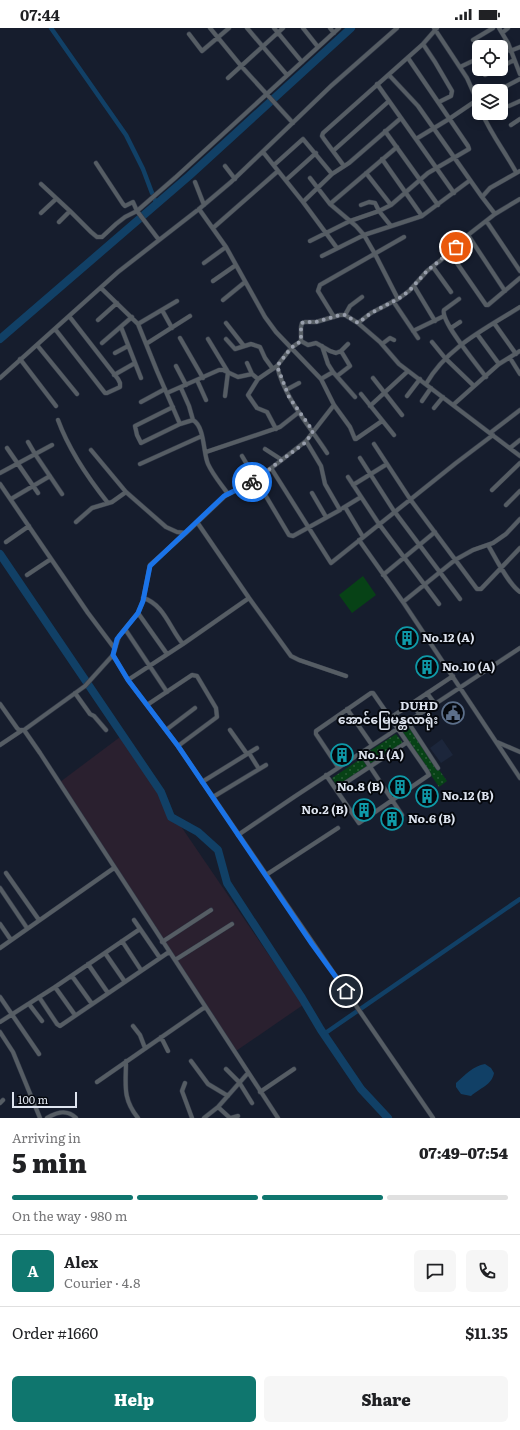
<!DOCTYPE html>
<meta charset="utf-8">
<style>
:root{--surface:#fff;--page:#f6f6f6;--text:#202124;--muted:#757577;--line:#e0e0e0;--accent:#0f766e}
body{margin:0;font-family:Literata,"Noto Sans Myanmar",serif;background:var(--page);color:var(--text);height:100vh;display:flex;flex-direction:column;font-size:15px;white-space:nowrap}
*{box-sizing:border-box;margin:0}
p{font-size:13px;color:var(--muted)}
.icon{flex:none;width:22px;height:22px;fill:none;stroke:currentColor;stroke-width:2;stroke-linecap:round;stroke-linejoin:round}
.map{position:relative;height:1090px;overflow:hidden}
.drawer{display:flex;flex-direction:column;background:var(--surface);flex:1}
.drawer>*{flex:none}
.buttons{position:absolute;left:472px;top:12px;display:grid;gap:8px}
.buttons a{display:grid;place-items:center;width:36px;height:36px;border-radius:6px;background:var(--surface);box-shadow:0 2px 10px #0003;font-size:20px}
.scale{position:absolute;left:12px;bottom:10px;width:65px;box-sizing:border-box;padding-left:4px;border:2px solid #dee4ef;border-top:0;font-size:11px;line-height:14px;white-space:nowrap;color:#dee4ef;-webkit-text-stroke:3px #05080e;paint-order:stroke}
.pin{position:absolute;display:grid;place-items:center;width:34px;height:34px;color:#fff;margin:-17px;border:2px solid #fff;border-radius:50%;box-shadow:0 1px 4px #0007}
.courier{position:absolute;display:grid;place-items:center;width:40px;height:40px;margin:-20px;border:3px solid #1a73e8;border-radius:50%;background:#fff;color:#222;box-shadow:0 1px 5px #0007}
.overview em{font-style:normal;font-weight:800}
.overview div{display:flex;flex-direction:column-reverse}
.overview{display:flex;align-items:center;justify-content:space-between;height:68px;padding:0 12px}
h1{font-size:26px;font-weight:800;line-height:30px}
.bar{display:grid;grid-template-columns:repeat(4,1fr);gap:6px 4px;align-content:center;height:48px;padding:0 12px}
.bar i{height:5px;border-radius:3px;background:var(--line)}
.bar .active{background:var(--accent)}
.bar p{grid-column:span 4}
.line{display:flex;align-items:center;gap:10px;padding:0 12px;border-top:1px solid var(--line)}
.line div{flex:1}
.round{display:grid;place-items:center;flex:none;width:42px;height:42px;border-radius:6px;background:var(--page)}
.action{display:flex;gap:8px;margin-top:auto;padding:8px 12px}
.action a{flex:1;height:46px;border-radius:6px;background:var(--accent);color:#fff;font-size:16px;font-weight:800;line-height:46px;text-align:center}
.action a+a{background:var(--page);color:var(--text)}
.status{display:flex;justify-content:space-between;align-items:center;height:28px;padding:0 20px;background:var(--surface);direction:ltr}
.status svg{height:11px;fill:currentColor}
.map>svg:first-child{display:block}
.built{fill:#1c263b}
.industrial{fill:#2a202f}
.grass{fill:#074216}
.park{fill:url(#park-dots)}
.water{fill:#114066}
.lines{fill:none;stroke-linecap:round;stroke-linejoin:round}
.canal{stroke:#114066;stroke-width:4.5}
.river{stroke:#114066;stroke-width:8}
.minor-casing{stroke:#323948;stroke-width:5}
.minor{stroke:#565d64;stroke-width:4}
.done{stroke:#989eab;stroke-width:4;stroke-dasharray:0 7.2}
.route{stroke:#1a73e8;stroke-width:5}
.labels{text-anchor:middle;stroke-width:4;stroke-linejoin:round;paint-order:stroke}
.poi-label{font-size:12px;font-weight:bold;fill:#dee4ef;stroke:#05080e;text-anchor:start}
</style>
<div class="status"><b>07:44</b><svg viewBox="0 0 49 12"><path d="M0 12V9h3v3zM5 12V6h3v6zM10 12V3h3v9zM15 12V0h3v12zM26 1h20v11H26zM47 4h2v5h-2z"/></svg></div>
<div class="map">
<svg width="520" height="1090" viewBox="0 0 520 1090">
<defs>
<pattern id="park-dots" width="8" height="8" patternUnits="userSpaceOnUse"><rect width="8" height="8" fill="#074216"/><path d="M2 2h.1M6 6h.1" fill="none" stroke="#2b5d38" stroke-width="1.8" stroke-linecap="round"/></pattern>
</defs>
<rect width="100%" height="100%" fill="#161d2d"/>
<!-- built -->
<path class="built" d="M442,711L453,727L441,735L430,720Z"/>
<!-- industrial -->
<path class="industrial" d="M120,709L303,977L236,1023L60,754Z"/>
<!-- grass -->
<path class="grass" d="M363,548L376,567L352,585L339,567Z"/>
<!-- park -->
<path class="park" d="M408,698L447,753L439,759L401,703Z
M396,706L403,715L371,736L365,726Z
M362,730L367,738L337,758L332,750Z"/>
<!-- water -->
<path class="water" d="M485,1036L491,1040L494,1045C492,1057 480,1060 471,1068L461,1066L456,1059V1055C465,1047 473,1038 485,1036Z"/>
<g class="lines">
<!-- canal -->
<path class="canal" d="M51,0L126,107L143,141L152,165
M155,172L157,176
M324,1006L520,871"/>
<!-- river -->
<path class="river" d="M0,311L189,148L351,0
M0,526L161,764L171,789L198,804L218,822L227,855L302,970L321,1002L361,1061L388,1090"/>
<!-- minor casing -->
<g class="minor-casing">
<path id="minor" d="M210,0L242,39L293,95
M247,0L287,47
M274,0L302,34
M303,0L318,19
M330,0L334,5
M434,0L467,50L479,77
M499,0L508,15L520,46
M502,5L508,0
M189,6L202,23L229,0
M473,12L493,0
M423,16L435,34L452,63L451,68L439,74
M500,19L508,15
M510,23L520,19
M460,39L479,30
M501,39L514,32
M389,47L418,78L482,169
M485,47L497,41
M228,50L283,0
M377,56L454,165
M497,63L520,51
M509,78L520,73
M482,85C491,106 505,124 516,144
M511,97L520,91
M385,103L438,177
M416,111L449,91L477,72
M333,123L389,73
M263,124L303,174L337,220
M382,131L422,188
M96,135L123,176L125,178L133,174L137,183L159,212
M274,137L303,111L332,146
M225,138L235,151
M344,138L324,111L322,108L323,105L423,16L437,0
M366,145L391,177
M310,150L330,176L356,198L364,207L375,226L398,271
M286,152L316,125
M195,154L204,177
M41,156L70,183L91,204L97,209H102L116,196L125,189L137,183L176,149L339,0
M303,174L332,146L349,135L401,90
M330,176L397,119
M361,177L369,174L375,175L379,183L391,198
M199,181L226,219L265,289L276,304L321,351L334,377L350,399L355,411H356L382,393
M41,185L56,171
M495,186L520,171
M59,194L70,183
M487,194L520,243
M213,200L278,143
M468,207L505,263
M310,213L350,193L379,183L391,177L428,145L469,121L468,118L408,30
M450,225L486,277H488L520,250
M322,228L364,207L422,188L469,153
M204,235L226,219
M433,239L451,264
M213,253L236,237
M414,258L435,293
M101,260L138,296L157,343L180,396
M459,271L444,282C440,293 478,338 486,349
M223,272L245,254
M393,273L418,310
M162,282L172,300
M345,287L350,278L362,269
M334,289L318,263L320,257L404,209
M98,292L117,275
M226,295L244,318
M358,295L371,285L398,271L409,263L427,243L450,225L468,207L495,186L482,169L490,160L520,143
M494,295L516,326
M138,296L177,273
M121,299L141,350
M451,300L460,294
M55,301L105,365H107L120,359V355L118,351L69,288
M413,303L444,288
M477,306L499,336
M180,310L203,350
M208,311L228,344L225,368
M226,311L235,321L251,316L260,319L265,330L273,341
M301,313L308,317L316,315L330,323L336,325L341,323L348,316
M432,314L445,330L474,358
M102,315L132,289
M146,316L190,288
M382,316L390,310L394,312
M37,317L77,366
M322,318L328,336L333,344L355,369
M115,325L128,318
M510,330L520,346
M20,331L56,378
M247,335L252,346L258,351
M176,338L186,357
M114,347L135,335
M337,348L350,338L341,323
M0,350L118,244L199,181L231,154L331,58L397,0
M373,350L402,387
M321,351L333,344
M197,352L206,372
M426,356C447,319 485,301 520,279
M181,360L189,378L193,392
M286,362L299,355
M167,365L219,342H223L238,349L252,346
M361,366L394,407
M407,368L420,351
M422,373L431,360
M141,374L165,361
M453,377L499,336L520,323
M370,378L408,343
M173,379L135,398L137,407L141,415L180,396L193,392C205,399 203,425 208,436C213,447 221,456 228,466
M434,380L443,369
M58,392C69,422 88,450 108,475
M276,401L267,384L257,380L248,367L258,351L277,338
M490,405L520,382
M28,414L35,426L62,466
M374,416L410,471L477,561H481L520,520
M7,420L38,465
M510,420L520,412
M265,421L282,432
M91,422L126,464L166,499L177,504L186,505L225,468L256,452L306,413L334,377
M206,424L280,399L299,384
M327,425C309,397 285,371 277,338L291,320L301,313V299L302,295L305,294H316L340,287H345L358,295L380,314L399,336L520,428
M242,428L289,507L293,508L340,482L325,456L321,438L306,413
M360,430L394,483L460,571
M140,436L202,408
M271,440L331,535L456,435L493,407
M0,445L52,417
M348,449L379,496L439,576
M0,456L88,585L115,621
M353,457L387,436
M492,462L520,435
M312,465L326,489
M11,471L50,448
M506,477L520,463
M345,479L363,509
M343,480L361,469
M76,494L92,480L112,474L126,464
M197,494L249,570L291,628L299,632L346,648
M359,512L403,574L520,750
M6,514L29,498
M488,517C495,529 509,557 520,564
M27,547L51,531
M383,547L435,504
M403,574L455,532L473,522L493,515L506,506L520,491
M138,585L167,626
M125,601L167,664
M183,616L249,570
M113,627L128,652L178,718L433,1090
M128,652L183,616C170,601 164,576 143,570
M75,665L90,686L94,688L106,702
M427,665L435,676
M412,675L419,686
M0,676L17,700L19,702H24L40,725L278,1090
M147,677L192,647L197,648L216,680L217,689L178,718
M347,681L372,717
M390,690L453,648
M408,694L438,740
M24,702L85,658L113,627L119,608L138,585L143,573L150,537L186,505
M166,702L195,680
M230,702L247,726
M497,714L520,724
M0,717L21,703
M249,725L259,741
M361,725L402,787
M326,747L359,795L429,747L427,743L373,665H371L316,703V706L338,739
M202,754L257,720
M336,761L406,715
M213,769L266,737
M238,807L294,769L520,620
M6,845L39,892
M266,847L338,800
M0,860L27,900
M134,892L160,930
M0,896L11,912
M122,913L141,942
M162,914L211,882
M0,920L114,840
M105,925L125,954
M175,932L232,896
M88,936L108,965
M72,948L92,976
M55,959L75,987
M0,969L39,1026
M39,969L57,996L60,998L169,924
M29,976L42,993
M0,994L55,959L140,901
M133,998L140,1007L145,1020
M0,1004L13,1024L40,1090
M161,1009L168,1023
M126,1033C126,1057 122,1070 138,1090
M191,1033L208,1056L228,1068
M226,1041L239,1054L252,1075
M97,1054L205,979
M185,1055L182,1063L192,1090
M260,1064L294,1041
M0,1075L3,1072
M218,1079L230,1090
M47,1090C57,1084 67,1081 76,1090
M204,1090L218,1079L248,1045
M231,1090L238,1088"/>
</g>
<!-- minor -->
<use href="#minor" class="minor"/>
</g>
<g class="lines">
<!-- done -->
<path class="done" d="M252,454L306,414L313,403L289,369L277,338L291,320L301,313V299L302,295L305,294H316L340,287H345L358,295L371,285L398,271L409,263L427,243L456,219"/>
<!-- route -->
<path class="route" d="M252,454L224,468L150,538L143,573L138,585L117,611L113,627L128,652L178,718L312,916L346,963"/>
</g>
<!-- icons -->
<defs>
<g id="building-ring" transform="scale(1.15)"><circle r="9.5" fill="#05080e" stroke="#0f9aa8" stroke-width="1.5"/><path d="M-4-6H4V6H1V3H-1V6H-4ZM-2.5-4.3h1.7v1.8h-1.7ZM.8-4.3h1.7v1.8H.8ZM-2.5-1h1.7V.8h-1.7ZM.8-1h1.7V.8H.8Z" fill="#0f9aa8"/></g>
<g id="civic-ring" transform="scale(1.15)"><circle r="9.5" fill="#05080e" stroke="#5c6f8a" stroke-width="1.5"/><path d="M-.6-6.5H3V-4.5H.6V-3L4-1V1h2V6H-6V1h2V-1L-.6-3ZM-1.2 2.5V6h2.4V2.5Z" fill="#5c6f8a"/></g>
</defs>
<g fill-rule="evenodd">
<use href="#building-ring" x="407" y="610"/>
<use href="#building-ring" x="427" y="639"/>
<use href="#civic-ring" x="453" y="685"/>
<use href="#building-ring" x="342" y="727"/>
<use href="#building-ring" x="400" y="759"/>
<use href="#building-ring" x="427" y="768"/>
<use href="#building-ring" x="364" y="782"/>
<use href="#building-ring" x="392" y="791"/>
</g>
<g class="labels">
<!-- poi labels -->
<g class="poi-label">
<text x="422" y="614">No.12 (A)</text>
<text x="442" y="643">No.10 (A)</text>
<text x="438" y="682" text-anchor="end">DUHD<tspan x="438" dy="14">အောင်မြေမန္တလာရုံး</tspan></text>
<text x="358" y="731">No.1 (A)</text>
<text x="384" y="763" text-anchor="end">No.8 (B)</text>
<text x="442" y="772">No.12 (B)</text>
<text x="348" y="786" text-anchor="end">No.2 (B)</text>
<text x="408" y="795">No.6 (B)</text>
</g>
</g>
</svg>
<div class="buttons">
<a><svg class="icon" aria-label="locate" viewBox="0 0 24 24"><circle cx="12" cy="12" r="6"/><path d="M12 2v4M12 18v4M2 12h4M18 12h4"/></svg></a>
<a><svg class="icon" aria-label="layers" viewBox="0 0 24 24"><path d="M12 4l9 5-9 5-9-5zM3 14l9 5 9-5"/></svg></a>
</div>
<div class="scale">100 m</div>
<div class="pin" style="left:456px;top:219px;background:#ea580c"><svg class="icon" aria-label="bag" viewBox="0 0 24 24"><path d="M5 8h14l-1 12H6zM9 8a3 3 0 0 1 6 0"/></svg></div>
<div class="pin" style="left:346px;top:963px;background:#1f2937"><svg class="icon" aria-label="home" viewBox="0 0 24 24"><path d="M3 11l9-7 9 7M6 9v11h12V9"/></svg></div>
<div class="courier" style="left:252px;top:454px"><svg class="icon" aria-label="bike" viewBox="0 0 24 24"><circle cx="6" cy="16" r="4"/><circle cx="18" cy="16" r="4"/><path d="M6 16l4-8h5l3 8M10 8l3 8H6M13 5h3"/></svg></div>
</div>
<section class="drawer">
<div class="overview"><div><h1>5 min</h1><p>Arriving in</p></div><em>07:49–07:54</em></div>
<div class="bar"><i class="active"></i><i class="active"></i><i class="active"></i><i></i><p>On the way · 980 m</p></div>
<div class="line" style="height:72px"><b class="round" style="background:var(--accent);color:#fff">A</b><div><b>Alex</b><p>Courier · 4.8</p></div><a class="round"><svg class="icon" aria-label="chat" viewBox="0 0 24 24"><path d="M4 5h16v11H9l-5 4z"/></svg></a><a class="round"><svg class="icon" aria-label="phone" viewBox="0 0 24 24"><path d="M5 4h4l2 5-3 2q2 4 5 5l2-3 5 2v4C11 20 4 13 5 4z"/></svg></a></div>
<div class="line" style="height:52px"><div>Order #1660</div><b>$11.35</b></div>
<div class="action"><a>Help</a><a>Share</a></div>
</section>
